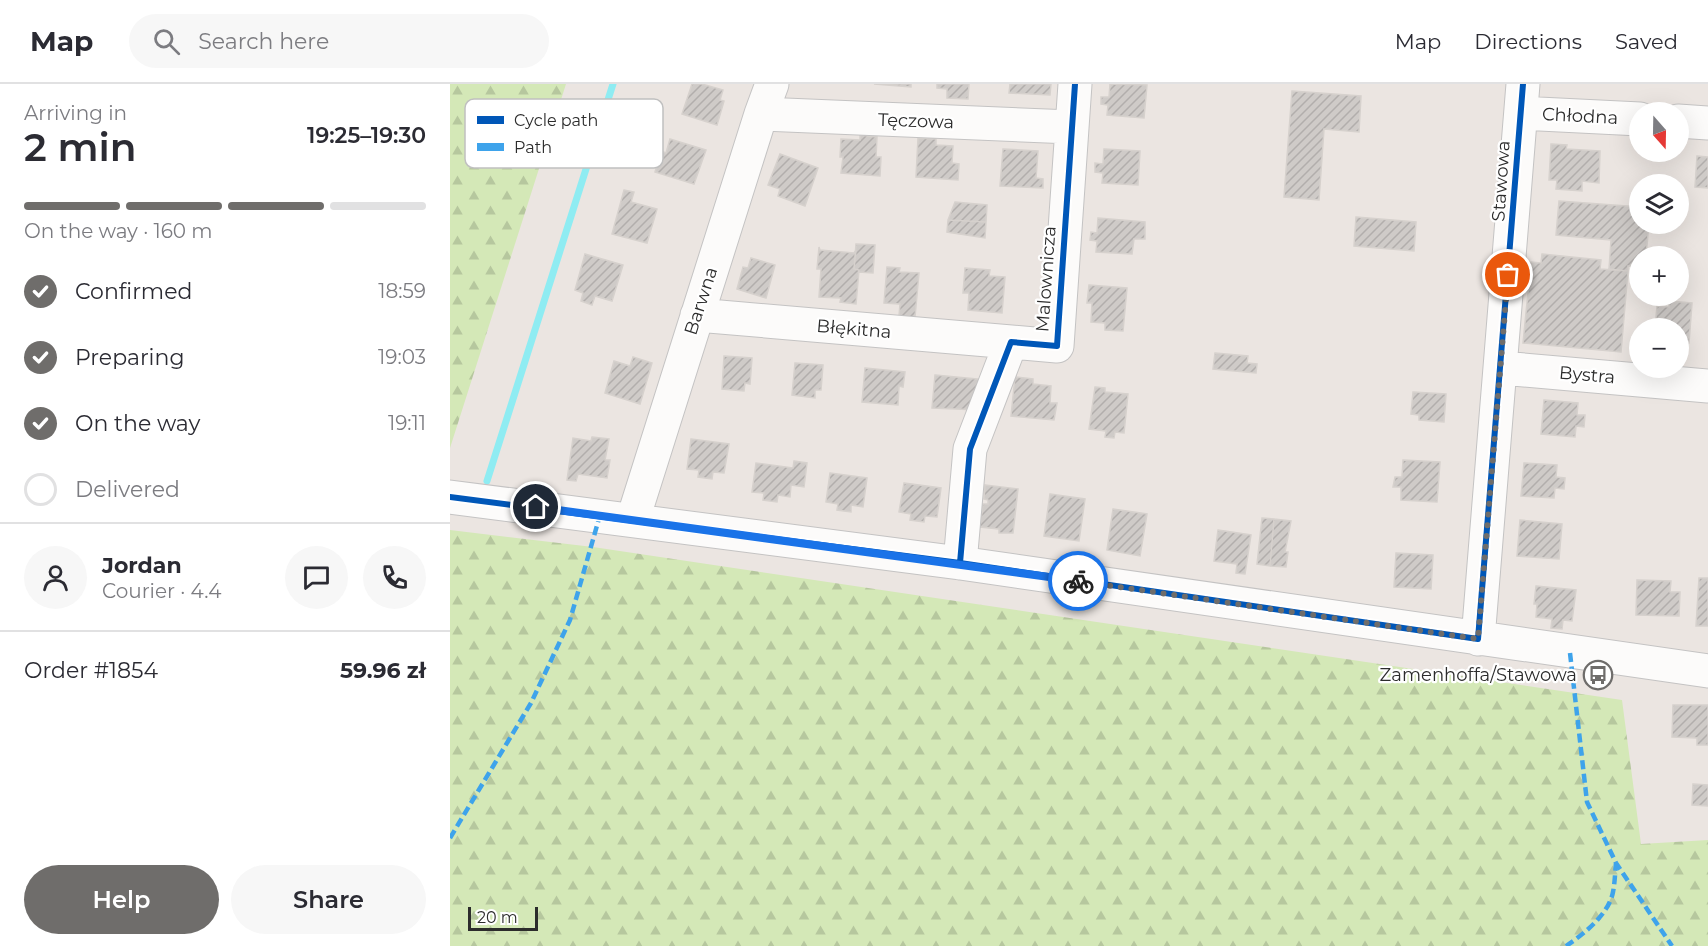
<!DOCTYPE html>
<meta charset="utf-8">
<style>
:root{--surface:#fff;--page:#f7f7f7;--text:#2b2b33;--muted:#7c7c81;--line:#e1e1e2;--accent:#6f6d6b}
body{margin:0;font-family:Montserrat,sans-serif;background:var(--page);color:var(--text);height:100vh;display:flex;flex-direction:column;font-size:22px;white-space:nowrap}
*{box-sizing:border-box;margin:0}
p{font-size:20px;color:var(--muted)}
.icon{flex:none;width:33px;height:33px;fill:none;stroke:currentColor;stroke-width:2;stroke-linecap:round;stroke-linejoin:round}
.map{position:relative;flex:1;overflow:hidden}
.side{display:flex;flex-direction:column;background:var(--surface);width:450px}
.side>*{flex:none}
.needle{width:39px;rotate:160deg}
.tools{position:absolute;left:1179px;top:18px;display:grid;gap:12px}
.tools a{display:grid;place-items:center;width:60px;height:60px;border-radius:50%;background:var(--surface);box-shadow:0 6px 24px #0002;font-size:30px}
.scale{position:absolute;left:18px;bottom:15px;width:70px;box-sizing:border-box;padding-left:6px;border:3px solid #2c2c2c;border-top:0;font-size:16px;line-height:21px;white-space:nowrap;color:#2c2c2c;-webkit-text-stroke:4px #fff;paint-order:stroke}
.pin{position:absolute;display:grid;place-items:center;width:51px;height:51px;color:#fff;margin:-26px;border:3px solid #fff;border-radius:50%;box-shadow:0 2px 6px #0007}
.courier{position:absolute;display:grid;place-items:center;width:60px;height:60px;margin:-30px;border:4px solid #1a73e8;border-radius:50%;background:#fff;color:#222;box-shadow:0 2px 8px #0007}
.head em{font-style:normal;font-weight:600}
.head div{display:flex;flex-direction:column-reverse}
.head{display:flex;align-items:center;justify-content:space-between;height:102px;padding:0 24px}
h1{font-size:39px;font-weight:600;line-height:45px}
.bar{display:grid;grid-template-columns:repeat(4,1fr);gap:9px 6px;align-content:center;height:72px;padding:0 24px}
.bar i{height:8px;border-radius:4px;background:var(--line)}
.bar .selected{background:var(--accent)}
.bar p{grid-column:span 4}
.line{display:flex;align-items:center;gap:15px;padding:0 24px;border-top:2px solid var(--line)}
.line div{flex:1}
.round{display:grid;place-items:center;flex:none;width:63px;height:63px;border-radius:32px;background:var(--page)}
ol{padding:0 24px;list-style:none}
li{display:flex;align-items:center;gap:18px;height:66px}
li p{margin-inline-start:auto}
li .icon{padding:6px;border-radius:50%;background:var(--accent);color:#fff;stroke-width:4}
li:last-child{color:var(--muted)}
li i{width:33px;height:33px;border:3px solid var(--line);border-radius:50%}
.button{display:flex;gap:12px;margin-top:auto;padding:12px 24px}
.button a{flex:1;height:69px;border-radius:36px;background:var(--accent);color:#fff;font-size:24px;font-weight:600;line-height:69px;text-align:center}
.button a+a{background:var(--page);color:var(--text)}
header{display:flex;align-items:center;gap:36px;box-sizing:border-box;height:84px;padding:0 30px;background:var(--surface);border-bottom:2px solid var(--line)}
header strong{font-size:28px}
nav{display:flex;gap:33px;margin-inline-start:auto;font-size:21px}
.search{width:420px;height:54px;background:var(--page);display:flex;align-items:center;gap:15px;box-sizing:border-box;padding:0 21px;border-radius:33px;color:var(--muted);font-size:22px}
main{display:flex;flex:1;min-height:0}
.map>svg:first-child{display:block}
.forest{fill:url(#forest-firs)}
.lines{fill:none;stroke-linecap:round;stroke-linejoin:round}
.stream{stroke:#8fecf2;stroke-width:7}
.building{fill:url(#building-hatch);stroke:#d6d1cd;stroke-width:1.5}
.minor-casing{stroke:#c4c3c3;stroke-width:35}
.minor{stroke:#fcfbfa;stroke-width:33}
.quiet{stroke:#3ea3eb;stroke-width:4.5;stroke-dasharray:9 4.5;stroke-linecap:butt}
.cycleway-casing{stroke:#fff;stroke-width:10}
.cycleway{stroke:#0057b8;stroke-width:6}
.done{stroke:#6f6d6b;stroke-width:6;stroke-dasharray:0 10.8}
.route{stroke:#1a73e8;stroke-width:8}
.labels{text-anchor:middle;stroke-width:4.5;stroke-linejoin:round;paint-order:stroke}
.street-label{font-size:18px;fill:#2c2c2c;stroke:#fff}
.poi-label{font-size:18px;fill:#2c2c2c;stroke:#fff;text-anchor:end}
.key{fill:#fff;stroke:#c0c0c0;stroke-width:1.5}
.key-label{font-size:16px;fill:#2c2c2c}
</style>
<header>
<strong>Map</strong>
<div class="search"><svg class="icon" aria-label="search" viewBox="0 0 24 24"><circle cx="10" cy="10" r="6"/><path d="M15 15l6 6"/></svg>Search here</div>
<nav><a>Map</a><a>Directions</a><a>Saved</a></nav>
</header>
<main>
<section class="side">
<div class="head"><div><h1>2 min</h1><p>Arriving in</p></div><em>19:25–19:30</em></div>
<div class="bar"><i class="selected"></i><i class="selected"></i><i class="selected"></i><i></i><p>On the way · 160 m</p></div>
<ol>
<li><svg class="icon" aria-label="check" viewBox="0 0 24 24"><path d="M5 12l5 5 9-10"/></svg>Confirmed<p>18:59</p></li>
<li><svg class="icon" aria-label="check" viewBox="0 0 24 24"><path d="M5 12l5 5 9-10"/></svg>Preparing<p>19:03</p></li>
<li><svg class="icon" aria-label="check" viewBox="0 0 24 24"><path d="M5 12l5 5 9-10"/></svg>On the way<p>19:11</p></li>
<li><i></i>Delivered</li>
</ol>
<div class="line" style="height:108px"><a class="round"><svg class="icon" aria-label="person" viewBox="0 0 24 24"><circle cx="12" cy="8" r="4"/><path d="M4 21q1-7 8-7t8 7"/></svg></a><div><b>Jordan</b><p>Courier · 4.4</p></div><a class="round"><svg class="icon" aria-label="chat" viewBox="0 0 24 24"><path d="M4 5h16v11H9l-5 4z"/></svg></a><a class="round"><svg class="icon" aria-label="phone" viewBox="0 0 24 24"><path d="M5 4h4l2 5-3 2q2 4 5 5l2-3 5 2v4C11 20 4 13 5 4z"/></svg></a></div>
<div class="line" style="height:78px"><div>Order #1854</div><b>59.96 zł</b></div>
<div class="button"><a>Help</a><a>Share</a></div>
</section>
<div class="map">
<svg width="1258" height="862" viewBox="0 0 1258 862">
<defs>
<pattern id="forest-firs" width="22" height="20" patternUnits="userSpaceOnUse" patternTransform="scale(1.5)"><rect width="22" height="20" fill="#d4e8b7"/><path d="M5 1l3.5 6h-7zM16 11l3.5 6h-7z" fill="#b6c79e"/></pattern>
<pattern id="building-hatch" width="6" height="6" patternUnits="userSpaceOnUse" patternTransform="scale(1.5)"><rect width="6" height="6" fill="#cfcbc8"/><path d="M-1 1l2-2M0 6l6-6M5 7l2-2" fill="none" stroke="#b2aeac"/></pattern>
</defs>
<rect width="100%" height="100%" fill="#ebe5e1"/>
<!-- forest -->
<path class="forest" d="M0,0H116L0,364Z
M0,446L143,463L1172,616L1191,760L1258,756V862H0Z"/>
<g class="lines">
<!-- stream -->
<path class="stream" d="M37,397L163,0"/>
</g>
<!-- building -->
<path class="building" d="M242,0H252L273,6L270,16L274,17L267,41L232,30Z
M424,0H461V3Z
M487,0H519L518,15L497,14V5L487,4Z
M560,0H601L600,11L559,9Z
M660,0L697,1L694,34L657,31L658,21L651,20V13H659Z
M842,7L911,12L909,48L874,45L869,116L834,113Z
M410,51L427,53L426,73H431L430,92L391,89L393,73H390L391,55L410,56Z
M468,54L486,55V61L503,62L502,79L509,80L508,96L466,93Z
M220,55L256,66L244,100L205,88L211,67L216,69Z
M1101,60L1117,61L1116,65L1150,67L1149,99L1132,97V107L1106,105L1107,96H1099Z
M553,65L588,67L586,94L593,95V104L550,102Z
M654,65L690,67L688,101L652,99L653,89L645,88V79L653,80Z
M330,70L368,84L355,122L328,112L330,105L318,101Z
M1247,72L1258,73V104L1245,103Z
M174,106L184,108L181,118L207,125L197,159L162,150Z
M1109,117L1190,123V140H1199L1196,172H1190V183L1178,182V187L1159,185L1161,156L1106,151Z
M505,118L537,121L536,138L498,136Z
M906,133L966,138L964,167L904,162Z
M648,134L695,138V155H684L682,170L646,168L647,157L640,156L641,148L647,149Z
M498,136L536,138L535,154L497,148Z
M406,160L425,161L423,189L409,188V186L404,185Z
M369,163L370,166L404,169L406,166L404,185L409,186L406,220L390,218L391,214L369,213L371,185H367Z
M135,170L173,181L162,217L145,212L142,221L131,217L133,209L125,206Z
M1092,170L1151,176L1150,185L1178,187L1171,268L1073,259L1081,178L1091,179Z
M301,174L325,181L316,214L287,205L293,183L298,184Z
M437,183L450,184L449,188L469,189L465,233L449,232L450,220L434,219Z
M515,184L540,186L539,192L555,193L552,229L518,226L519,209H513Z
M639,201L677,204L673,247L655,246V239L641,238L642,219H637Z
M1219,217L1242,219L1239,259H1228V244H1205L1207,222L1219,223Z
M765,269L798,272L797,279L807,280L806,289L763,285Z
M274,272L302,274L300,300L295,299L294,307L272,305Z
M183,273L202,279L190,320L155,309L164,277L180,282Z
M345,279L373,281L371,306H365V314L342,311Z
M415,284L455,288L453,303L449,302L448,321L412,318Z
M485,291L537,296L529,326L482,324Z
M565,293L583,295V300L601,302L600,319H607L604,336L561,332Z
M645,303L655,304V308L678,310L674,349L665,348L664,354L655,353L656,347L639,345Z
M963,308L996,310L994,338L969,336V331L961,330Z
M1094,316L1128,319L1127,331H1135L1134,343L1126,342L1125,353L1091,350Z
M142,353L159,355L155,376H160L157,394L128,390L126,397L117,396L123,354L141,357Z
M241,355L279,360L274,389L263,388L262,395L248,393L249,386L237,385Z
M953,376L990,378L987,418L951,416V403H943L945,393H952Z
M344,377L357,379L354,403L341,401L340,413L328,411L327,418L313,416L314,409L302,408L306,379L343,384Z
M1074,379L1107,381L1106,393L1115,394L1114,405L1105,404L1104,414L1071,412Z
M380,389L417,394L413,423L401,421V428L387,426L388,420L376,418Z
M454,399L491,404L487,433L475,432L474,438L460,436L461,430L449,428Z
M535,401L568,405L563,449H549V445L530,443L533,420H538V416L534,415Z
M600,410L635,415L629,457L594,452Z
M663,425L697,430L690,472L657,466Z
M812,434L824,435L820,482L807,480Z
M824,435L841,437L835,468H838L836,483L820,482Z
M1070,436L1112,440L1109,475L1067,472Z
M768,446L801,451L795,490L786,489L787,480L764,477Z
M946,469L983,471L981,505L944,503Z
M1249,494H1258V542H1246Z
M1187,496L1221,497L1220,508H1230L1229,532L1186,531Z
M1086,502L1126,506L1122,537L1113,536L1112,545L1101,544L1102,535L1086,533L1087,520H1084Z
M1223,621H1258V661H1247V654L1222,653Z
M1243,700L1258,701V722L1242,721Z"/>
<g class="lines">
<!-- minor casing -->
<g class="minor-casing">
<path id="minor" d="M1071,29L1190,35
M311,30L621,43
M1228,37L1258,39
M247,231L561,258
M1051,284L1258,302
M0,413L510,479L1258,587
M183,435L311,30L322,0
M510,479L520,365L561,258L607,262L625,0
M1028,555L1073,0"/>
</g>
<!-- minor -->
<use href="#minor" class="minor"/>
<!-- quiet -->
<path class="quiet" d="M1120,569L1137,718L1166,779L1222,862
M0,754L81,619L120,536L150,431
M1116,862C1134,850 1159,830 1163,808C1165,798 1165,788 1166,779"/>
<!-- cycleway casing -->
<g class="cycleway-casing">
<path id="cycleway" d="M0,413L510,479L1028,555L1073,0
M510,479L520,365L561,258L607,262L625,0"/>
</g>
<!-- cycleway -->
<use href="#cycleway" class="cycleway"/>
</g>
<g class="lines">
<!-- done -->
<path class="done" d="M628,497L1028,555L1058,191"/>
<!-- route -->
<path class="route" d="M86,423L628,497"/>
</g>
<!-- icons -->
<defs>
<g id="bus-ring" transform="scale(1.5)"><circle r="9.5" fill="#fff" stroke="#6f6d6b" stroke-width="1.5"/><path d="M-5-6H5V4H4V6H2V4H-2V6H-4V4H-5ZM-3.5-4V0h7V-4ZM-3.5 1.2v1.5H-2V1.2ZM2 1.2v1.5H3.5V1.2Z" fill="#6f6d6b"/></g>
</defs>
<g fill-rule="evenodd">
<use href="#bus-ring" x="1148" y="591"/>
</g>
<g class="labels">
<!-- street labels -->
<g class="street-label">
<text transform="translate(1130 32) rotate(3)" y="6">Chłodna</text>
<text transform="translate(466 37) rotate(2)" y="6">Tęczowa</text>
<text transform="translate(1051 97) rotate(-86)" y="6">Stawowa</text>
<text transform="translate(596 195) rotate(-86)" y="6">Malownicza</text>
<text transform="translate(251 217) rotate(-72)" y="6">Barwna</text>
<text transform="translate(404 245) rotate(5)" y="6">Błękitna</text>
<text transform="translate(1137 291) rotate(5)" y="6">Bystra</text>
</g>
<!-- poi labels -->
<g class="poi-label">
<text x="1127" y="597">Zamenhoffa/Stawowa</text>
</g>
</g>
<!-- legend -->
<rect x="15" y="15" width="198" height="69" rx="9" class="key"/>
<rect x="27" y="32" width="27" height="8" fill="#0057b8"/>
<rect x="27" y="59" width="27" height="8" fill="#3ea3eb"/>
<g class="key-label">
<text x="64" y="42">Cycle path</text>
<text x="64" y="69">Path</text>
</g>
</svg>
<div class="tools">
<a><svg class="needle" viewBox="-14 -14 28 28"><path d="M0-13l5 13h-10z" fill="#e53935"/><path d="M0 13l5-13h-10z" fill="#7c7c81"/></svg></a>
<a><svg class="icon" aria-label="layers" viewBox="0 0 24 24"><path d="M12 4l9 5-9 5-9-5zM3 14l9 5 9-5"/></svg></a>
<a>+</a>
<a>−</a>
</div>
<div class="scale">20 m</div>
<div class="pin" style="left:1058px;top:191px;background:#ea580c"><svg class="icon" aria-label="bag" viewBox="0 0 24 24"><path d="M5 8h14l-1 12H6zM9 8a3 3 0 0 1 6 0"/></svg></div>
<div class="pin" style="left:86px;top:423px;background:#1f2937"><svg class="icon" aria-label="home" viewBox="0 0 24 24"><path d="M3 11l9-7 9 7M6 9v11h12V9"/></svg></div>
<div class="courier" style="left:628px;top:497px"><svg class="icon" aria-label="bike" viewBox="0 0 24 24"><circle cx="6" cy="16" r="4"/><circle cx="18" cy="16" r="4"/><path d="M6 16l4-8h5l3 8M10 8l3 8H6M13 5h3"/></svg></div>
</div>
</main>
